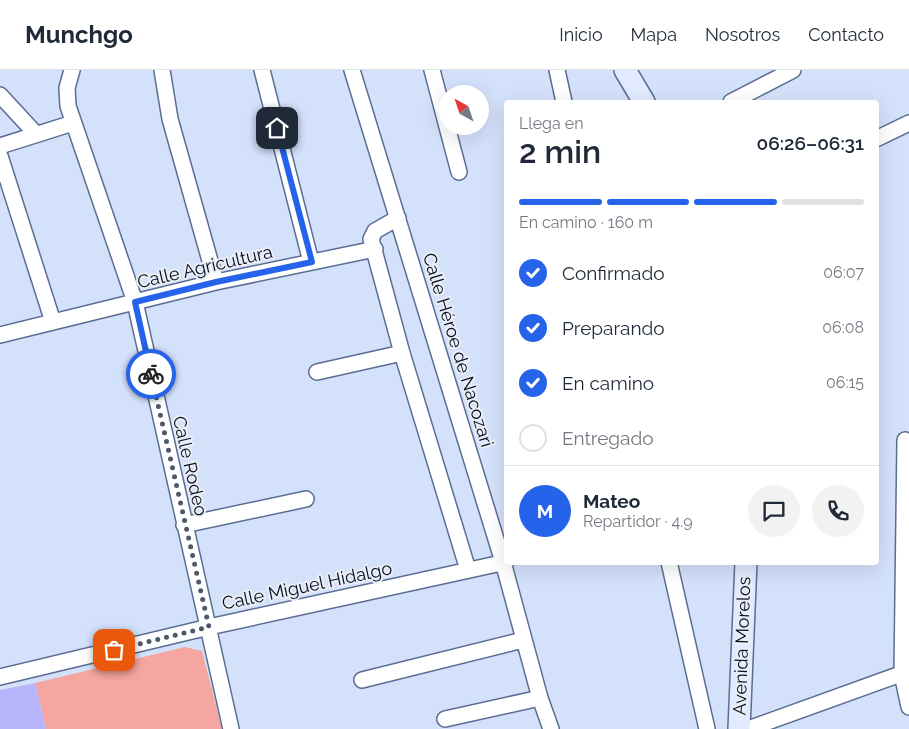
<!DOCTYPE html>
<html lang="es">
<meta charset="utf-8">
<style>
:root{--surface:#fff;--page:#f2f2f3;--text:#1f2937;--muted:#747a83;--line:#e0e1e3;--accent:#2563eb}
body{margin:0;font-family:Raleway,sans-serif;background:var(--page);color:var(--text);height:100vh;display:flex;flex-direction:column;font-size:19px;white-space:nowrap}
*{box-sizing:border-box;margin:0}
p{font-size:16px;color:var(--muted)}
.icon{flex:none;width:28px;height:28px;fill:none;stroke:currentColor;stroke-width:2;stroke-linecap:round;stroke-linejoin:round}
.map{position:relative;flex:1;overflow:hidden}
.side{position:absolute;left:504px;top:30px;width:375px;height:465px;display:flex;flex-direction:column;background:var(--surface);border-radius:5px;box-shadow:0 5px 20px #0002}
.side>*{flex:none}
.needle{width:32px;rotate:320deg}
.tools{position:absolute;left:439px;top:15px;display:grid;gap:10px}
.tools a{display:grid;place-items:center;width:50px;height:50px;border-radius:50%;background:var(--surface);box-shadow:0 5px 20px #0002;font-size:25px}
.pin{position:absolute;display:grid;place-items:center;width:42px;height:42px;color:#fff;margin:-21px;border-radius:10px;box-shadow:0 2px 8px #0006}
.courier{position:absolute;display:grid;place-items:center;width:50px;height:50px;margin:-25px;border:4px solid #2563eb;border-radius:50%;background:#fff;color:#222;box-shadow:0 1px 6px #0007}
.headline em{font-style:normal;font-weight:600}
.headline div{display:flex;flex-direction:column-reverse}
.headline{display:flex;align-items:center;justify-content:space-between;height:85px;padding:0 15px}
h1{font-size:32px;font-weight:600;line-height:38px}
.bar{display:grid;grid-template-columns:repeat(4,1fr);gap:8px 5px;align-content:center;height:60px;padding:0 15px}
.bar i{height:6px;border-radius:4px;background:var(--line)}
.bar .current{background:var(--accent)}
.bar p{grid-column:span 4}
.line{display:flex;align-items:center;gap:12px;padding:0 15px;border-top:1px solid var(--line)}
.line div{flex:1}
.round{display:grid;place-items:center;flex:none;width:52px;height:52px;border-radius:26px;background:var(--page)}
ol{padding:0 15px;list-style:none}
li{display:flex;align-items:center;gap:15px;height:55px}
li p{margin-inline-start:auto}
li .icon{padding:5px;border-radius:50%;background:var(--accent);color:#fff;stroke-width:4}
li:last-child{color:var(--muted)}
li i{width:28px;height:28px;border:2px solid var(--line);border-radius:50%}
header{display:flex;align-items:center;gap:30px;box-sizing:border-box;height:70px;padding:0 25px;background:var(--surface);border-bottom:1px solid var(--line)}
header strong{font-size:24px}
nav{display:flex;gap:28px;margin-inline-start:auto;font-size:18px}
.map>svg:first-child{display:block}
.green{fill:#f5a6a0}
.building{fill:#b7b6fd}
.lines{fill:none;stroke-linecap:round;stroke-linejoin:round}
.minor-casing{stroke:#5a6d93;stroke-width:18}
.secondary-casing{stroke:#5a6d93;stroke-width:24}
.minor{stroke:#fff;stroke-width:15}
.secondary{stroke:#e1eafe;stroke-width:21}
.done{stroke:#4f586a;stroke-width:5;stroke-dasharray:0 9}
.route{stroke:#2563eb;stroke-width:6}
.labels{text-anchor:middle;stroke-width:4;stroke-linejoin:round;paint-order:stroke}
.street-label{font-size:18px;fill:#070e1c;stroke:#e9eef7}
</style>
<header>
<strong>Munchgo</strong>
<nav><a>Inicio</a><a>Mapa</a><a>Nosotros</a><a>Contacto</a></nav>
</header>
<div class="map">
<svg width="909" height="659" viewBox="0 0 909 659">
<rect width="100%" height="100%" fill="#d4e1fb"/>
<!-- green -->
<path class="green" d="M185,577L202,581L222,659H46L35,613Z"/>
<!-- building -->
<path class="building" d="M35,613L46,659H0V620Z"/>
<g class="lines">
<!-- minor casing -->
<g class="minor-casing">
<path id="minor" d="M72,0L67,18L68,36L135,232L231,659
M162,0L170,49L216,212
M262,0L311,192
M352,0L503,492L540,628L551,659
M432,0L459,102
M557,0L564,32
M0,25L36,64
M731,32L793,0
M876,69L909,53
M0,76L73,53
M0,86L53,252
M398,148L375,161L371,169L402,283L468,500
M0,265L216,212L375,179
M317,302L402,283
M905,370L902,604L909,637
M184,455L306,429
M669,492L707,659
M0,607L209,557L506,492
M362,610L523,570
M445,649L540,628
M748,659L909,601"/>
</g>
<!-- secondary casing -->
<g class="secondary-casing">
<path id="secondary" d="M625,0L644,32
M739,659L746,492"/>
</g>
<!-- minor -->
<use href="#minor" class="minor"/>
<!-- secondary -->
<use href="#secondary" class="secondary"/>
</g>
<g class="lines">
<!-- done -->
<path class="done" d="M114,580L209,557L151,304"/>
<!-- route -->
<path class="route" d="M151,304L135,232L216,212L312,192L277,58"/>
</g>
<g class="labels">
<!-- street labels -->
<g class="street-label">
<text transform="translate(205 197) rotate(-13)" y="6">Calle Agricultura</text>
<text transform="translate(458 280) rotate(73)" y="6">Calle Héroe de Nacozari</text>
<text transform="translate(190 396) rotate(77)" y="6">Calle Rodeo</text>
<text transform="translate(307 516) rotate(-12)" y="6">Calle Miguel Hidalgo</text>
<text transform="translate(742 576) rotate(-88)" y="6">Avenida Morelos</text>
</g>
</g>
</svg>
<div class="tools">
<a><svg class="needle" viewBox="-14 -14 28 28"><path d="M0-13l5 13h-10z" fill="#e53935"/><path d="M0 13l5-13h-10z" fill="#747a83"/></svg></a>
</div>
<div class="pin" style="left:114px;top:580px;background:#ea580c"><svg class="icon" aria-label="bag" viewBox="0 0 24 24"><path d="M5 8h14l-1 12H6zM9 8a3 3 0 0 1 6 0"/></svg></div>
<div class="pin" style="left:277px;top:58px;background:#1f2937"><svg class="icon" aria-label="home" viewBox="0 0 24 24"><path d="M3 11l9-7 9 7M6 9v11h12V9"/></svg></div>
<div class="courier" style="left:151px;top:304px"><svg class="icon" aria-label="bike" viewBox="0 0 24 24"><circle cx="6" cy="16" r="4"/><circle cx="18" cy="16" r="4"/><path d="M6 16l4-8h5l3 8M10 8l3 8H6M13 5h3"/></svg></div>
<section class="side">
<div class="headline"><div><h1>2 min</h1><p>Llega en</p></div><em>06:26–06:31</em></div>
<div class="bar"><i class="current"></i><i class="current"></i><i class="current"></i><i></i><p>En camino · 160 m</p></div>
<ol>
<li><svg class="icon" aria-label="check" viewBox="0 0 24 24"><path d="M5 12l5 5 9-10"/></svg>Confirmado<p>06:07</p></li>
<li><svg class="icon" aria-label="check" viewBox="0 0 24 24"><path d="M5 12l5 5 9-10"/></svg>Preparando<p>06:08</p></li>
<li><svg class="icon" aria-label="check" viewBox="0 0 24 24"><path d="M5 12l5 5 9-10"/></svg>En camino<p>06:15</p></li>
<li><i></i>Entregado</li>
</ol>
<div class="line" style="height:90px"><b class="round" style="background:var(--accent);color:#fff">M</b><div><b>Mateo</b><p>Repartidor · 4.9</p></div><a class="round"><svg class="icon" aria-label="chat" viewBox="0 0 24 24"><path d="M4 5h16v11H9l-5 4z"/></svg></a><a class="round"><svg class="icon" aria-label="phone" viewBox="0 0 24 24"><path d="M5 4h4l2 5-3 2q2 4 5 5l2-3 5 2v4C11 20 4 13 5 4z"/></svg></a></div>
</section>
</div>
